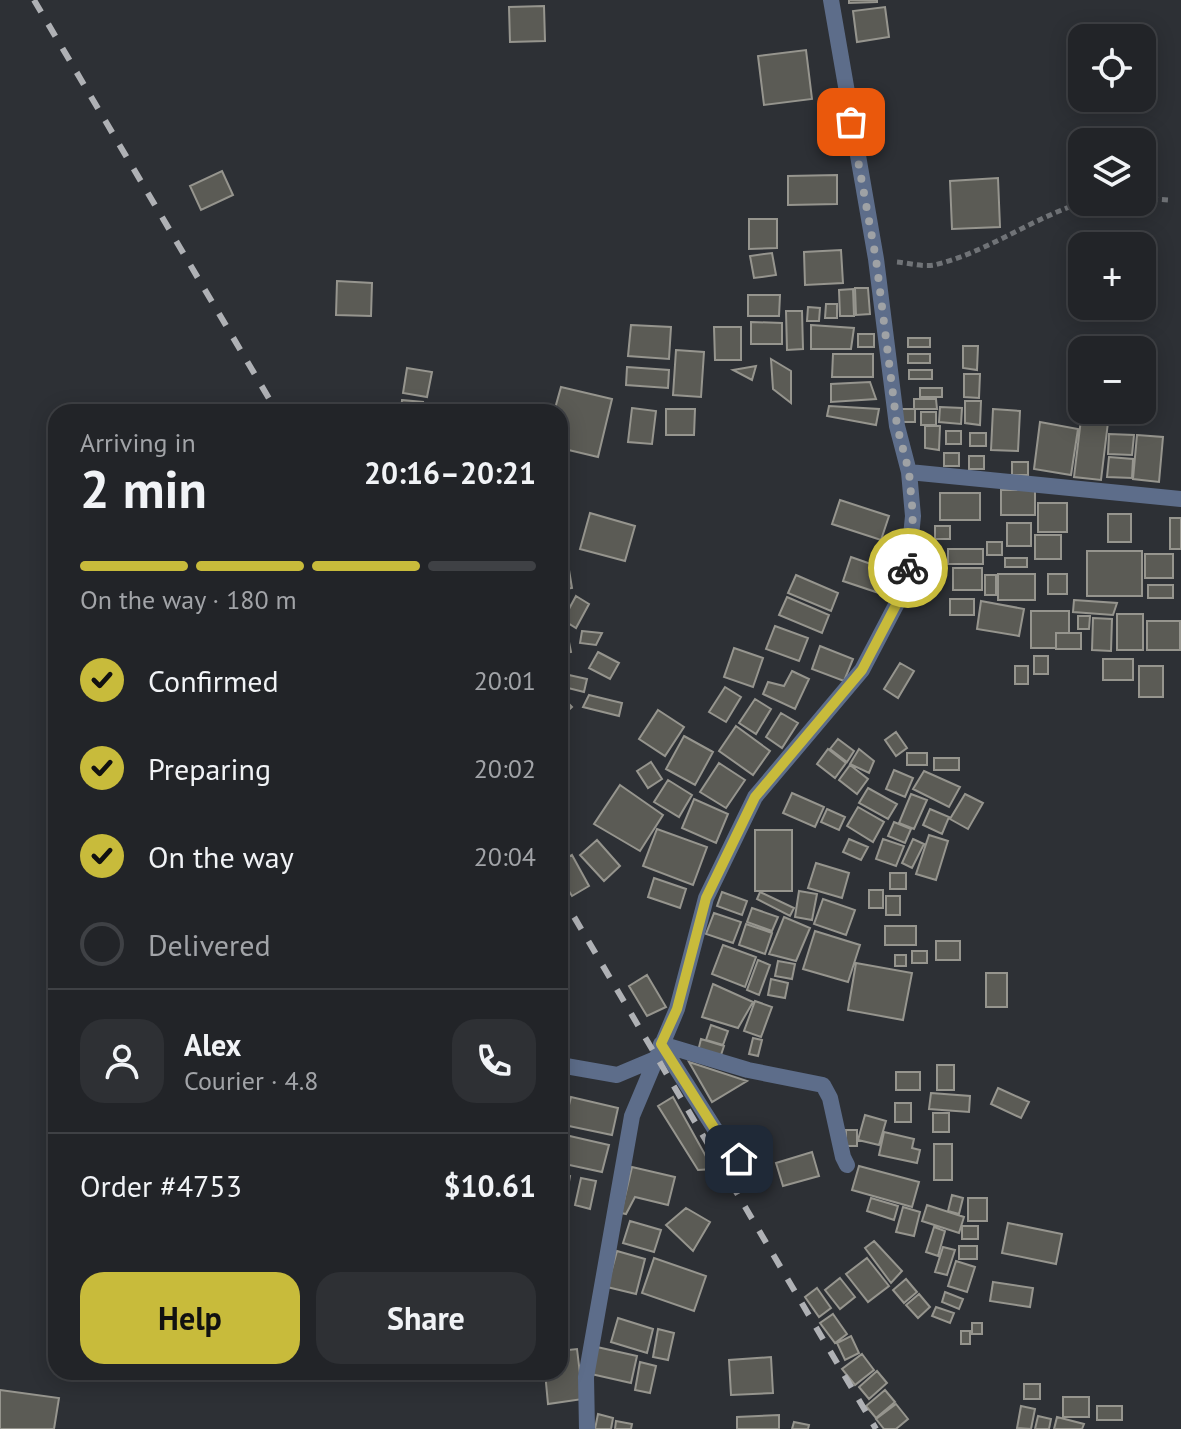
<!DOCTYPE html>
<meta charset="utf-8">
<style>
:root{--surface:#222428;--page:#2e3034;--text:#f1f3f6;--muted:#a2a4a8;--line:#3f4145;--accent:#c8bb3b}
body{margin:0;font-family:"PT Sans",sans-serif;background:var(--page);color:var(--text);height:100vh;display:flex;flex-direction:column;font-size:30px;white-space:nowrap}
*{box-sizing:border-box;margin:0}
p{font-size:26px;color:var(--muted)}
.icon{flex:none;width:44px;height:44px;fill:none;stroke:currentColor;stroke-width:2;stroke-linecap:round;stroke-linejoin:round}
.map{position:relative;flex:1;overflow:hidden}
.panel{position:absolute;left:48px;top:404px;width:520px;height:976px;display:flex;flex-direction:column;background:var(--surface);border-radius:24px;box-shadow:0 4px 20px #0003,0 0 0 2px var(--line)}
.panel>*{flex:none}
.tools{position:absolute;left:1068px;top:24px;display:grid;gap:16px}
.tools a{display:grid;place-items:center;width:88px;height:88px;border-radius:16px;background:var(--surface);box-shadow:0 4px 20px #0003,0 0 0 2px var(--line);font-size:40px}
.pin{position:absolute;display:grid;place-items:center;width:68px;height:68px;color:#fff;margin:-34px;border-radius:16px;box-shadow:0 4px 12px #0006}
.courier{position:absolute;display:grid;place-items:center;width:80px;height:80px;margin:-40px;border:6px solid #c8bb3b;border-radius:50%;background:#fff;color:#222;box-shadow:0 2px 10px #0007}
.headline em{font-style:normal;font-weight:700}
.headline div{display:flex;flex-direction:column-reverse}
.headline{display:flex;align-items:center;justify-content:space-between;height:136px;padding:0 32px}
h1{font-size:52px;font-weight:700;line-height:60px}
.bar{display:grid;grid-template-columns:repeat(4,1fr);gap:12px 8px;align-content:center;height:96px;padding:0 32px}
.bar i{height:10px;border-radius:6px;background:var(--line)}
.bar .on{background:var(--accent)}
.bar p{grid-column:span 4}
.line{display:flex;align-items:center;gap:20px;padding:0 32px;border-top:2px solid var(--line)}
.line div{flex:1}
.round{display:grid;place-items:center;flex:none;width:84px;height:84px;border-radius:24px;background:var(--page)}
ol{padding:0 32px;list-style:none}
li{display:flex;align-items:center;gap:24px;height:88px}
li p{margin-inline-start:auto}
li .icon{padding:8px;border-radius:50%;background:var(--accent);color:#111;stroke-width:4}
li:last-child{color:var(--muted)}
li i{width:44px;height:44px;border:4px solid var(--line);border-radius:50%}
.action{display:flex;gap:16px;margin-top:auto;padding:16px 32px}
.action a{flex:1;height:92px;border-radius:24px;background:var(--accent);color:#111;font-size:32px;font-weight:700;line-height:92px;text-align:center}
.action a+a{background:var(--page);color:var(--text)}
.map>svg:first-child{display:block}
.building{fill:#5b5b55;stroke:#96958e;stroke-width:2}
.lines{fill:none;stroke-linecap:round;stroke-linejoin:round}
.path{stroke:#707377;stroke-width:5;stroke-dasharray:6 4;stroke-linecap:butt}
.street{stroke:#5d6d8a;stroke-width:16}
.rail{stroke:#afb1b5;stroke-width:6;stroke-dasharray:14 14;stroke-linecap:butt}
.done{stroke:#9fa2a5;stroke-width:8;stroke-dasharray:0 14.4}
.route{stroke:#c8bb3b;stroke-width:10}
</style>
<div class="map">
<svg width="1181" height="1429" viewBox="0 0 1181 1429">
<rect width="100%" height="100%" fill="#2d3035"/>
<!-- building -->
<path class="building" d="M849,0H877V2L849,3Z
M544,6L545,41L510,42L509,7Z
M885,7L889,37L857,42L853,11Z
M806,50L812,99L764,105L758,56Z
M222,171L233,195L201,210L190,186Z
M837,175V204L788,205V176Z
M998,178L1000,227L952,229L950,181Z
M749,219H777V248L749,249Z
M841,250L843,283L805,285L804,252Z
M772,253L776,275L754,278L750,256Z
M337,281L372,283L371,316L336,315Z
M855,288H868L870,314L856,315Z
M853,289L854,316H840L839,290Z
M748,295H780L779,316H748Z
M826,304H837V318H825Z
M808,307L820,308L819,321H807Z
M786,311H802L803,349L787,350Z
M751,322L782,323V344H751Z
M631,325L671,327L669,359L628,356Z
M811,325L854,328L851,349H811Z
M714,327H741V360H715Z
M858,334H874V347H858Z
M908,338H930V347H908Z
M963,346H978L977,370L963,368Z
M676,350L704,352L701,397L673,395Z
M833,354H873V377H832Z
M908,354H930V363H908Z
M771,359L791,371V403L773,389Z
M756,366L752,380L733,370Z
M627,367L669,370L668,388L626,385Z
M407,368L432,372L427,397L403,393Z
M909,370H932V379H909Z
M964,374H980L979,398L964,397Z
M870,382L876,399L831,402V384Z
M561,387L612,399L598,457L560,448V412H554Z
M920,388H942V397H920Z
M914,399H936L937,409H914Z
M402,400L423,402L422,412H401Z
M965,401H981L980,425L965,423Z
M829,406L879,409L876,425L827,416Z
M940,407L962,408L961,424L939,422Z
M632,408L656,411L652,444L628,442Z
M666,409H695L694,435H666Z
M899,409H915V422H899Z
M993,409L1020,411L1018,451L991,450Z
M1082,411L1109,414L1101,480L1074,477Z
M921,412H936V425H921Z
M1040,422L1078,429L1071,475L1034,469Z
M925,426H940L939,450L925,448Z
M946,431H961V444H946Z
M970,433H986V446H970Z
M1109,434L1134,435L1132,455L1108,454Z
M1137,435L1163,437L1159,482L1133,479Z
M944,453H959V466H944Z
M969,456H984V469H969Z
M1109,457L1133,459L1132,478L1107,477Z
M1012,462H1028V475H1012Z
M1001,490H1035V515H1001Z
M940,493H980V520H940Z
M840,500L889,516L881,540L832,524Z
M1038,503H1067V532H1038Z
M590,513L635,526L625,561L580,549Z
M1108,514H1131V542H1108Z
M1170,518H1181V549H1170Z
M1007,523H1031V546H1007Z
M935,526H950V539H935Z
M1035,535H1061V559H1035Z
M987,542H1002V555H987Z
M948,549H983V564H948Z
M1087,551H1142V596H1087Z
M1145,554H1173V578H1145Z
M851,557L891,571V597L843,581Z
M1005,558H1027V567H1005Z
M568,564L572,588L560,590V565Z
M953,568H982V590H953Z
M998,574H1035V600H998Z
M1048,574H1067V594H1048Z
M796,575L838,593L831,611L788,593Z
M985,575H996V595H985Z
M1148,585H1173V598H1148Z
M576,596L589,604L576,628L563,620Z
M787,597L829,615L822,633L779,615Z
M950,599H974V615H950Z
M1074,600L1117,603L1113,615L1073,612Z
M981,601L1024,609L1019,636L977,629Z
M1031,611H1069V633H1056V648H1031Z
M1117,614H1143V650H1117Z
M1078,616H1090L1089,629H1078Z
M1093,618L1112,619L1111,651L1092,650Z
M1147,621H1180V650H1147Z
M775,626L808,638L799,661L766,649Z
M566,627L571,652L560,654V629Z
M582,631L602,633L596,645L580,643Z
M1056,633H1081V649H1056Z
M820,646L853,659L844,681L812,669Z
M734,648L763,658L753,687L724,677Z
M598,652L619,663L610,679L589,668Z
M1034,656H1048V674H1034Z
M1103,659H1133V680H1103Z
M900,663L914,671L898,698L884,689Z
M1015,666H1028V684H1015Z
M1139,666H1163V697H1139Z
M792,671L809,679L795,709L763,694L768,682L784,686Z
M560,673L587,679L584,692L560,686Z
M725,687L741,697L726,722L709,712Z
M560,695L572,707L560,718Z
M589,695L622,703L619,716L583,707Z
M755,699L771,709L756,734L739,723Z
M658,710L684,727L665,756L639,739Z
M781,713L798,723L782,748L766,737Z
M736,726L770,751L753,775L719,751Z
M896,732L907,748L896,756L885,740Z
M684,736L713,752L695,785L666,769Z
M838,739L854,751L847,762L830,749Z
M828,749L846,763L835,778L817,764Z
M859,749L874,761L869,773L850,764Z
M907,753H927V765H907Z
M934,758H959V770H934Z
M651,762L662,779L648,788L637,771Z
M719,763L745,780L726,808L700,792Z
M850,765L868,779L857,794L839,780Z
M894,770L913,778L905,797L886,789Z
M924,771L960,787L949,807L913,789Z
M668,780L692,795L679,817L654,802Z
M620,785L663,815L640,851L594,824Z
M868,788L897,804L888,819L859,803Z
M792,793L824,807L815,827L783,813Z
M911,794L927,800L914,829L899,823Z
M965,794L983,803L968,829L950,819Z
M694,799L728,814L716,843L682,828Z
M858,807L884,822L873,842L847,826Z
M827,809L845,817L839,830L821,822Z
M930,809L949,817L942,834L923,825Z
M894,822L911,829L905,843L888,836Z
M657,829L707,847L693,885L643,866Z
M755,830H792V891H755Z
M929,835L948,841L936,880L916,874Z
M849,839L868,847L861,860L843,852Z
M883,839L904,846L896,866L876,859Z
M913,839L924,844L912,868L902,863Z
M597,840L620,866L604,881L580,855Z
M572,855L589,886L572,896L560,877V862Z
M816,863L849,873L842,898L808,888Z
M890,873H906V889H890Z
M654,878L686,889L680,908L648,897Z
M869,890H883V908H869Z
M799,891L817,894L812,920L795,917Z
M722,892L747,901L742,915L717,906Z
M760,892L794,908L790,916L757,899Z
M886,896H900V915H886Z
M823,899L855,910L846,935L814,924Z
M752,908L778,917L772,931L747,922Z
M714,913L741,922L733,943L706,934Z
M784,917L810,928L796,961L769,954Z
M746,924L772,933L765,954L739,945Z
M885,926H916V945H885Z
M815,931L860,945L848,982L803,969Z
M936,941H960V960H936Z
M723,945L756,957L745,987L712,974Z
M912,951H927V963H912Z
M895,955H906V966H895Z
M758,960L770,965L759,995L747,990Z
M778,961L795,964L792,979L775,976Z
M856,963L912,973L903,1020L848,1010Z
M986,973H1007V1007H986Z
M647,975L666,1007L647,1016L629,986Z
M771,979L788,983L785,998L768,995Z
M713,984L753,1002L738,1028L702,1017Z
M755,1001L772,1007L761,1037L744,1031Z
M711,1025L728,1031L723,1045L706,1040Z
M753,1038L762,1040L758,1056L749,1054Z
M701,1039L724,1046L720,1058L698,1051Z
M689,1062L747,1081L712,1102Z
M937,1065H954V1090H937Z
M896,1072H920V1090H896Z
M998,1088L1029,1102L1021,1118L991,1104Z
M931,1093L970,1096L969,1112L929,1109Z
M571,1097L618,1108L612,1135L564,1125Z
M673,1097L713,1169L698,1170L658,1106Z
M895,1103H911V1122H895Z
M933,1113H949V1132H933Z
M865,1115L886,1121L879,1145L858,1140Z
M846,1130H857V1146H846Z
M884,1132L914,1139L912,1148L920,1150L917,1163L879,1155Z
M561,1134L609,1145L602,1172L560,1163Z
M934,1144H952V1180H934Z
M812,1152L819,1176L783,1186L776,1163Z
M859,1166L919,1182L912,1207L852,1190Z
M632,1167L675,1177L668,1205L635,1197L626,1214L621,1213Z
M560,1174L570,1176L566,1199L560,1198Z
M581,1178L596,1181L590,1209L575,1205Z
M952,1195L963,1198L959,1214L948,1211Z
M871,1198L898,1206L894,1220L867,1211Z
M968,1198H987V1221H968Z
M560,1199L568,1200L561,1235H560Z
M927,1205L964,1217L959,1233L922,1221Z
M903,1207L920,1212L914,1236L896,1232Z
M686,1208L710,1222L693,1251L666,1225Z
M630,1221L661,1230L654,1252L623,1243Z
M1008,1223L1062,1234L1056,1264L1002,1253Z
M962,1226H978V1239H962Z
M934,1227L945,1231L938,1256L926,1252Z
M874,1241L902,1271L891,1283L865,1248Z
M959,1246H977V1259H959Z
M943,1247L955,1250L947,1275L935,1272Z
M617,1251L645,1259L636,1294L607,1287Z
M654,1258L706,1276L694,1311L642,1293Z
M867,1258L889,1286L868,1302L846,1274Z
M956,1261L975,1267L967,1292L948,1286Z
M840,1278L855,1297L840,1309L825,1290Z
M906,1279L917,1292L904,1303L893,1290Z
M993,1282L1033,1288L1030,1307L990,1301Z
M817,1288L831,1308L819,1317L805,1297Z
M945,1292L963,1299L959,1309L942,1302Z
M919,1294L930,1307L918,1318L906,1305Z
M936,1307L954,1313L950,1323L932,1316Z
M833,1314L847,1334L835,1343L820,1323Z
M618,1318L653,1329L647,1353L611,1342Z
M972,1323H982V1334H972Z
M658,1329L674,1333L668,1360L653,1357Z
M961,1331H970V1344H961Z
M851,1336L859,1353L845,1360L837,1343Z
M597,1347L637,1356L631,1383L591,1374Z
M577,1349L583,1399L548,1404L545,1372H560V1351Z
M862,1354L874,1370L855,1385L842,1369Z
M771,1357L773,1393L731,1395L729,1360Z
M640,1362L656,1366L650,1393L635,1390Z
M877,1371L887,1383L869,1399L859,1387Z
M1024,1384H1040V1399H1024Z
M0,1390L59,1398L54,1429H0Z
M885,1390L895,1402L876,1418L866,1406Z
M1063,1397H1089V1417H1063Z
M896,1404L908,1419L896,1429H884L876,1419Z
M1021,1406L1035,1409L1031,1429L1017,1428Z
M1097,1406H1122V1420H1097Z
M598,1414L613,1418L611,1429H595Z
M779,1415V1429H737V1417Z
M1038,1416L1051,1419L1049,1429H1035Z
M1057,1417L1084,1424L1082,1429H1054Z
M616,1421L632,1424L631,1429H615Z
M794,1422L809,1425L808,1429H792Z"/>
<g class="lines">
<!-- path -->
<path class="path" d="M1142,198L1169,200
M897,262C908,263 923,267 934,265C986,253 1032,218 1084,202"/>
<!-- street -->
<path class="street" d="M831,0L876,259L897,426L909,472
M661,1044L748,1070L823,1085L830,1098L843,1157L847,1165
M661,1044L718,1134L739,1159
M560,1065L617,1075L655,1059
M587,1429L586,1377L632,1116L677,1009L706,898L755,797L862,670L906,586L913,516L909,472L1181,499"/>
<!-- rail -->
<path class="rail" d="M34,0L277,412
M560,893L876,1429"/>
</g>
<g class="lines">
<!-- done -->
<path class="done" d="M851,122L876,259L897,426L909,472L913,516L908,568"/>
<!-- route -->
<path class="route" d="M739,1159L718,1134L661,1044L677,1009L706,898L755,797L862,670L906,586L908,568"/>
</g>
</svg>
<div class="tools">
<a><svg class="icon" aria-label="locate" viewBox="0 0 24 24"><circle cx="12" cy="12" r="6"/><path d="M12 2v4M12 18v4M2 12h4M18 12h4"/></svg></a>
<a><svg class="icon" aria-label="layers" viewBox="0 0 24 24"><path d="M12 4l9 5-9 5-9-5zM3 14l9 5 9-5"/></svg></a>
<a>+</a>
<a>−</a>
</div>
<div class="pin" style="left:851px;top:122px;background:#ea580c"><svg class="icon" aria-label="bag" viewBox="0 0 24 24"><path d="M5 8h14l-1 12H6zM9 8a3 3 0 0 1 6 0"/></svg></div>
<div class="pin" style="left:739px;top:1159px;background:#1f2937"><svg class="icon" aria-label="home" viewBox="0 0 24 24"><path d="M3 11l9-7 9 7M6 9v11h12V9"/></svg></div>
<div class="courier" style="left:908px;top:568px"><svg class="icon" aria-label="bike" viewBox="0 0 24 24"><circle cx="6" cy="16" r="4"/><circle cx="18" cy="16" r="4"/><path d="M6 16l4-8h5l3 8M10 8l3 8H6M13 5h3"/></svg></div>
<section class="panel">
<div class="headline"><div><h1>2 min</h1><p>Arriving in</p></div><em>20:16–20:21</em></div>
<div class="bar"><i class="on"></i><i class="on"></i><i class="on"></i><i></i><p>On the way · 180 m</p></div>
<ol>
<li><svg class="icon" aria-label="check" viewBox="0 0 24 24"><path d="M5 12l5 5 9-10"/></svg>Confirmed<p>20:01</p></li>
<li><svg class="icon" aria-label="check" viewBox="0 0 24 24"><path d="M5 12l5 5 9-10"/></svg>Preparing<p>20:02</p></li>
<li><svg class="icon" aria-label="check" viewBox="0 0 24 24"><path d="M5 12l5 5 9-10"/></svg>On the way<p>20:04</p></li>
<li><i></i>Delivered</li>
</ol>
<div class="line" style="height:144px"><a class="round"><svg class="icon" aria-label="person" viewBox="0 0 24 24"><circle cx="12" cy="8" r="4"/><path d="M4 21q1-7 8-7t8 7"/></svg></a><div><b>Alex</b><p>Courier · 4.8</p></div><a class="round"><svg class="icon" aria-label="phone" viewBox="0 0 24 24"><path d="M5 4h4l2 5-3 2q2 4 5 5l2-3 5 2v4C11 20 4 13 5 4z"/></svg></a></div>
<div class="line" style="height:104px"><div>Order #4753</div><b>$10.61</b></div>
<div class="action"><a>Help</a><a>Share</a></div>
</section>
</div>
